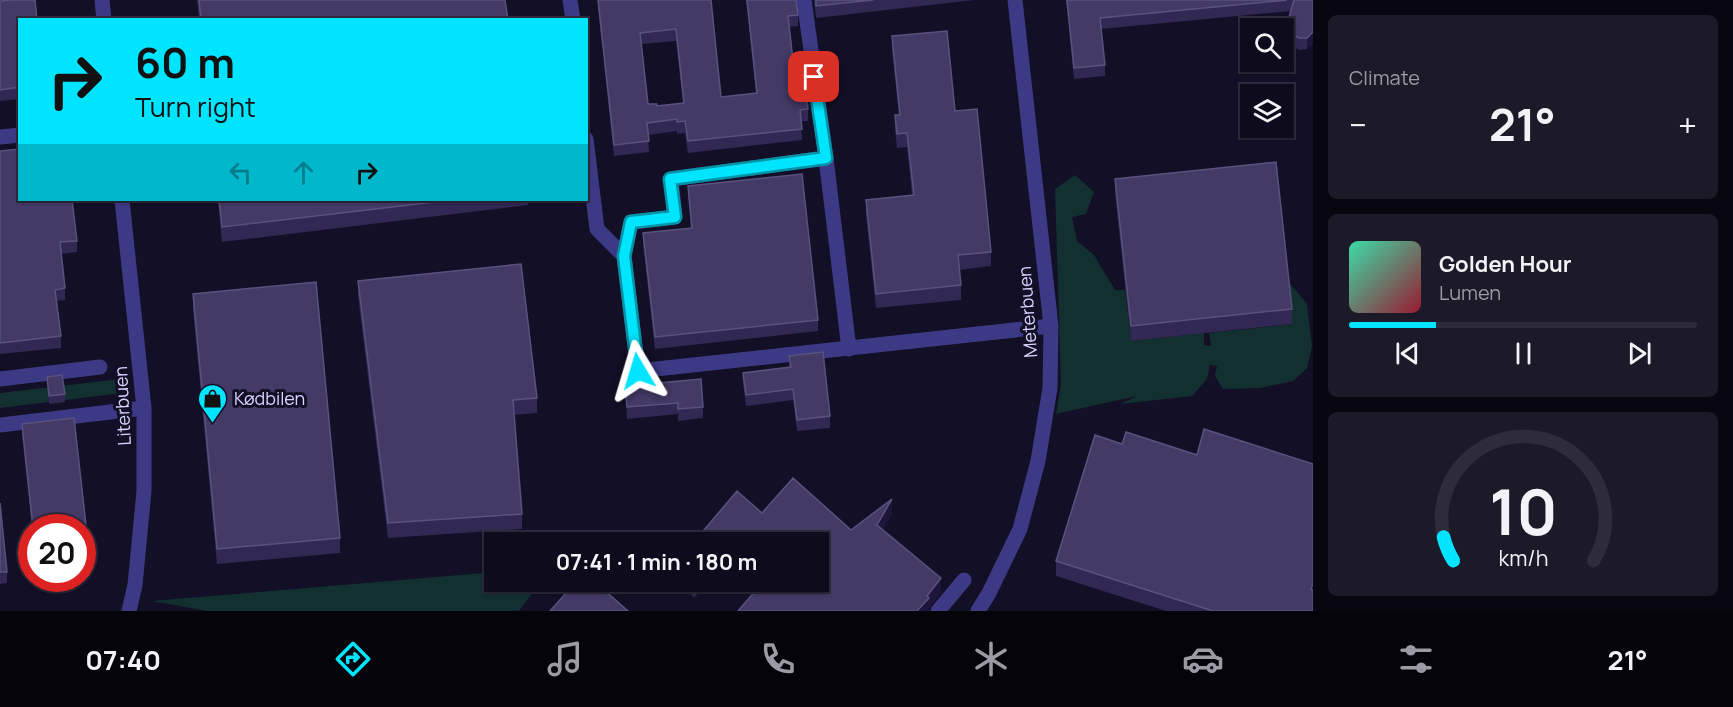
<!DOCTYPE html>
<html lang="en">
<head>
<meta charset="utf-8">
<style>
  :root { --surface:#0e0b1c; --page:#1c1929; --text:#f1f3f6; --muted:#9b9ba3; --line:#2e2b3b; --accent:#00e5ff }
  body { margin:0; font-family:Manrope,sans-serif; background:var(--page); color:var(--text); height:100vh; display:flex; flex-direction:column; font-size:22px; white-space:nowrap }
  * { box-sizing:border-box; margin:0 }
  p { font-size:20px; color:var(--muted) }
  .icon { flex:none; width:33px; height:33px; fill:none; stroke:currentColor; stroke-width:2; stroke-linecap:round; stroke-linejoin:round }
  .map { position:relative; flex:1; overflow:hidden }
  .panel { display:flex; flex-direction:column; gap:15px; padding:15px; background:#08060f; width:420px }
  .panel>* { flex:none }
  .banner { position:absolute; left:18px; top:18px; width:570px; height:183px; border-radius:0px; box-shadow:0 2px 4px #0004,0 0 0 2px var(--line); background:#00e5ff; color:#111; overflow:hidden }
  .fabs { position:absolute; left:1240px; top:18px; display:grid; gap:12px }
  .fabs a { display:grid; place-items:center; width:54px; height:54px; border-radius:0px; background:var(--surface); box-shadow:0 2px 4px #0004,0 0 0 2px var(--line); font-size:30px }
  .speed { position:absolute; left:18px; top:514px; display:flex; gap:12px; font-size:30px; font-weight:700; text-align:center }
  .speed>* { display:grid; place-content:center; width:78px; height:78px; border-radius:50%; background:var(--surface); box-shadow:0 2px 4px #0004,0 0 0 2px var(--line); line-height:1 }
  .speed .limit { border:9px solid #d22; background:#fff; color:#111 }
  .pin { position:absolute; display:grid; place-items:center; width:51px; height:51px; color:#fff; margin:-26px; border-radius:12px; box-shadow:0 3px 9px #0006 }
  .me { position:absolute; width:66px; margin:-33px; rotate:353deg; stroke-linejoin:round; filter:drop-shadow(0 0 4px #0008) }
  .turn { display:flex; align-items:center; gap:21px; height:126px; padding:0 18px; font-size:27px }
  .turn .icon { width:78px; height:78px; stroke-width:2.5 }
  .turn b { display:block; font-size:42px; line-height:51px }
  .lanes { display:flex; align-items:center; height:57px; padding:0 18px; background:#0003; justify-content:center; gap:30px; direction:ltr }
  .lanes .off { opacity:.35 }
  .big { font-size:45px; font-weight:700; line-height:1.1 }
  .panel .widget { flex:1; display:flex; flex-direction:column; justify-content:center; gap:9px; min-width:0; padding:0 21px; border-radius:9px; background:var(--page) }
  .panel .dial { align-items:center; gap:0 }
  .dial svg { height:156px; overflow:visible; fill:none; stroke:var(--line); stroke-width:7; stroke-linecap:round; text-anchor:middle }
  .dial text { fill:var(--text); stroke:none }
  .song { display:flex; align-items:center; gap:18px }
  .cover { width:72px; height:72px; border-radius:9px; background:linear-gradient(135deg,hsl(160 70% 55%),hsl(350 70% 35%)) }
  .played { height:6px; border-radius:3px; background:linear-gradient(90deg,var(--accent) 25%,var(--line) 25%) }
  .keys { display:flex; justify-content:space-around; direction:ltr }
  .heat { display:flex; justify-content:space-between; align-items:center; font-size:33px; direction:ltr }
  .trip { position:absolute; left:484px; top:532px; width:345px; height:60px; border-radius:0px; background:var(--surface); box-shadow:0 2px 4px #0004,0 0 0 2px var(--line); font-weight:700; line-height:60px; text-align:center }
  .tab-bar { display:flex; height:96px; justify-content:space-around; align-items:center; background:#06040b; color:var(--muted) }
  .tab-bar .icon { width:42px; height:42px }
  .tab-bar .current { color:var(--accent) }
  .tab-bar b { font-size:27px; color:var(--text) }
  main { display:flex; flex:1; min-height:0 }
  .map>svg:first-child { display:block }
</style>
</head>
<body>
<main>
<div class="map">
<svg width="1313" height="611" viewBox="0 0 1313 611">
  <rect width="100%" height="100%" fill="#130f26"/>
  <path fill="#12302f" d="M1075 175 1094 192 1086 214 1072 217 1077 241 1094 255 1115 290H1125L1131 341 1204 333V345L1211 346 1209 333 1292 324 1287 280 1307 304 1312 346 1307 368 1293 381 1260 388 1223 389 1215 376 1217 366 1210 365 1207 379 1192 396 1120 404 1137 396 1056 414 1061 384 1055 189Z
    M120 379 122 393 0 408V393Z
    M495 572V582H541L519 611H207L152 601Z"/>
  <g fill="none" stroke-linecap="round" stroke-linejoin="round">
    <path stroke="#3d3a85" stroke-width="15" d="M102 0 104 20
      M570 0 573 20
      M804 0 826 158 849 349
      M0 137 20 135
      M586 139 597 229 624 256 638 371 1051 326
      M122 200 144 408V491L135 585 129 611
      M624 256 631 222 675 217 671 179 826 158
      M0 379 100 367
      M0 425 144 408
      M938 611 964 580
      M978 611 989 593 1020 529 1038 461 1050 388 1051 326 1015 0"/>
  </g>
  <path fill="#312854" fill-rule="evenodd" d="M197 0H505L508 20H199Z
    M598 0H711L721 97 756 93 746 0H796L798 15V26L789 27 796 87 808 109V121H801L802 140 688 153 685 133 677 134V131L648 135 649 152 614 156 598 8ZM676 41 683 103 657 106 648 104 641 44Z
    M814 0H974L816 18Z
    M1066 0H1313L1307 49 1299 50 1289 43 1287 36V24L1291 11 1101 29 1105 65V76L1074 79Z
    M0 1 20 20V99L0 101Z
    M892 36 955 111 991 252V266L959 270 961 285V300L876 308 866 215V200L912 195 907 147 897 148 895 130V115H899L892 51Z
    M0 151 77 241V252L61 254 65 288V300L57 301 61 336V348L0 354Z
    M1115 179 1292 309V324L1131 341 1115 193Z
    M688 186 818 320V331L655 349 643 244V233L691 228 688 197Z
    M218 200H528V205L222 242Z
    M358 281 537 398V413L514 415 522 514V529L388 538 358 296Z
    M193 294 340 538V553L217 564 193 309Z
    M789 356 830 416V428L797 431 793 400 746 406 743 384V373L789 367Z
    M47 377 65 394V402L49 404Z
    M625 386 703 407V418L678 421V414L627 419Z
    M74 418 90 561V572L82 573V528H32L22 435V424Z
    M0 503 7 572V583L0 584Z
    M892 514 882 530 941 592 929 608V611L756 590 747 582H819V543H704V530H851Z
    M1056 561 1313 611H1166L1056 576Z
    M677 582H704L705 586 695 598Z"/>
  <path fill="#1d163a" d="M1313 32V44L1307 49V38Z
    M892 499V514L877 540V525Z
    M941 578V592L929 608V611H917L927 596Z
    M705 582V586L695 598V594Z"/>
  <path fill="#433a66" stroke="#5a527e" stroke-width="1.5" fill-rule="evenodd" d="M11 0H35L37 20H20V87L0 90V1Z
    M199 0H505L508 20H201Z
    M598 0H711L721 97 757 93 747 0H796L798 15 788 16 796 87 806 86 808 109 800 110 802 129 688 141 685 121 677 122V119L647 123 649 141 614 145ZM676 29 684 103 657 106V104H648L640 33Z
    M816 0H873L816 6Z
    M1067 0H1287L1100 18 1105 65 1074 68Z
    M1294 0H1313V32L1307 38H1299L1289 32 1287 24Z
    M947 31 955 111 977 109 991 252 958 255 961 285 876 294 866 200 914 195 907 133 897 134 895 115H900L892 36Z
    M20 149V200H72L77 241 60 242 65 288 55 290 61 336 0 343V151Z
    M1276 162 1292 309 1131 326 1115 179Z
    M802 174 818 320 655 337 643 233 692 228 688 186Z
    M219 200H452L222 227Z
    M521 264 537 398 513 400 522 514 388 523 358 281Z
    M316 282 340 538 217 549 193 294Z
    M823 352 830 416 797 420 793 389 746 395 743 373 791 367 789 356Z
    M62 375 65 394 49 396 47 377Z
    M701 379 703 407 678 409V403L627 407 625 386Z
    M74 418 90 561H82V528H33L22 424Z
    M1204 429 1313 464V583L1311 590H1313V611H1213L1056 561 1095 435 1122 444 1126 432 1197 455Z
    M793 478 851 530 892 499 877 525 941 578 927 596 929 598 917 611H738L763 582H819V543H719L704 530 737 491 762 513Z
    M0 503 7 572H0Z
    M576 582H595L628 611H550Z
    M681 582H705L695 594Z"/>
  <g fill="none" stroke-linecap="round" stroke-linejoin="round">
    <defs>
      <path id="route" d="M638 371 624 256 631 222 675 217 670 179 826 158 814 77"/>
    </defs>
    <use href="#route" stroke="#0095a6" stroke-width="15"/>
    <use href="#route" stroke="#00e5ff" stroke-width="10"/>
  </g>
  <defs>
    <symbol id="shop-pin" viewBox="-11 -11 22 30"><path d="M0 17L-7.5 6A9.5 9.5 0 1 1 7.5 6Z" fill="#00e5ff" stroke="#130f26"/><path d="M-5-2.5h2.3a2.7 3.5 0 0 1 5.4 0H5L5.5 6h-11ZM-1.5-2.5h3a1.5 2.3 0 0 0-3 0Z" fill="#111"/></symbol>
  </defs>
  <g fill-rule="evenodd">
    <use href="#shop-pin" x="196" y="382" width="33" height="45"/>
  </g>
  <g text-anchor="middle" dominant-baseline="central" stroke-width="6" stroke-linejoin="round" paint-order="stroke">
    <g font-size="18" fill="#d9d4ff" stroke="#130f26">
      <text transform="translate(1027 312) rotate(-94)">Meterbuen</text>
      <text transform="translate(122 406) rotate(-93)">Literbuen</text>
    </g>
    <g font-size="18" fill="#d9d4ff" stroke="#130f26" text-anchor="start">
      <text x="234" y="398">Kødbilen</text>
    </g>
  </g>
</svg>
<div class="fabs">
<a><svg class="icon" aria-label="search" viewBox="0 0 24 24"><circle cx="10" cy="10" r="6"/><path d="M15 15l6 6"/></svg></a>
<a><svg class="icon" aria-label="layers" viewBox="0 0 24 24"><path d="M12 4l9 5-9 5-9-5zM3 14l9 5 9-5"/></svg></a>
</div>
<div class="speed"><div class="limit">20</div></div>
<div class="pin" style="left:814px;top:77px;background:#d93025"><svg class="icon" aria-label="arrive" viewBox="0 0 24 24"><path d="M6 21V4h12l-3 4 3 4H6"/></svg></div>
<svg class="me" style="left:638px;top:371px" viewBox="-20 -20 40 40"><path d="M0-17L14 15 0 8-14 15z" fill="#00e5ff" stroke="#fff" stroke-width="4"/></svg>
<div class="trip">07:41 · 1 min · 180 m</div>
<div class="banner">
<div class="turn"><svg class="icon" aria-label="right" viewBox="0 0 24 24"><path d="M7 20v-9h11M14 6l5 5-5 5"/></svg><div><b>60 m</b>Turn right</div></div>
<div class="lanes"><svg class="icon off" aria-label="left" viewBox="0 0 24 24"><path d="M17 20v-9H6M10 6l-5 5 5 5"/></svg><svg class="icon off" aria-label="ahead" viewBox="0 0 24 24"><path d="M12 20V5M6 11l6-6 6 6"/></svg><svg class="icon" aria-label="right" viewBox="0 0 24 24"><path d="M7 20v-9h11M14 6l5 5-5 5"/></svg></div>
</div>
</div>
<section class="panel">
<div class="widget"><p>Climate</p>
<div class="heat"><a>−</a><b class="big">21°</b><a>+</a></div>
</div>
<div class="widget">
<div class="song"><i class="cover"></i><div><b>Golden Hour</b><p>Lumen</p></div></div>
<div class="played"></div>
<div class="keys"><svg class="icon" aria-label="previous" viewBox="0 0 24 24"><path d="M18 5L8 12l10 7zM5 5v14"/></svg><svg class="icon" aria-label="pause" viewBox="0 0 24 24"><path d="M8 5v14M16 5v14"/></svg><svg class="icon" aria-label="next" viewBox="0 0 24 24"><path d="M6 5l10 7-10 7zM19 5v14"/></svg></div>
</div>
<div class="widget dial"><svg viewBox="0 0 100 80">
<path d="M14 69A42 42 0 1 1 86 69"/>
<path d="M14 69A42 42 0 0 1 9 57" stroke="#00e5ff"/>
<text x="50" y="56" font-size="32" font-weight="700">10</text>
<text x="50" y="72" font-size="11">km/h</text>
</svg></div>
</section>
</main>
<nav class="tab-bar">
<b>07:40</b>
<svg class="icon current" aria-label="directions" viewBox="0 0 24 24"><path d="M12 3l9 9-9 9-9-9zM9 14v-3h6M13 9l2 2-2 2"/></svg>
<svg class="icon" aria-label="music" viewBox="0 0 24 24"><path d="M9 18V5l10-2v13"/><circle cx="6" cy="18" r="3"/><circle cx="16" cy="16" r="3"/></svg>
<svg class="icon" aria-label="phone" viewBox="0 0 24 24"><path d="M5 4h4l2 5-3 2q2 4 5 5l2-3 5 2v4C11 20 4 13 5 4z"/></svg>
<svg class="icon" aria-label="climate" viewBox="0 0 24 24"><path d="M12 3v18M4 7l16 10M4 17L20 7"/></svg>
<svg class="icon" aria-label="car" viewBox="0 0 24 24"><path d="M5 17H2v-5l4-1 3-4h7l3 4 3 1v5h-3M9 17h6M6 11h13"/><circle cx="7" cy="17" r="2"/><circle cx="17" cy="17" r="2"/></svg>
<svg class="icon" aria-label="filters" viewBox="0 0 24 24"><path d="M4 7h16M4 17h16"/><circle cx="9" cy="7" r="2"/><circle cx="15" cy="17" r="2"/></svg>
<b>21°</b>
</nav>
</body>
</html>
